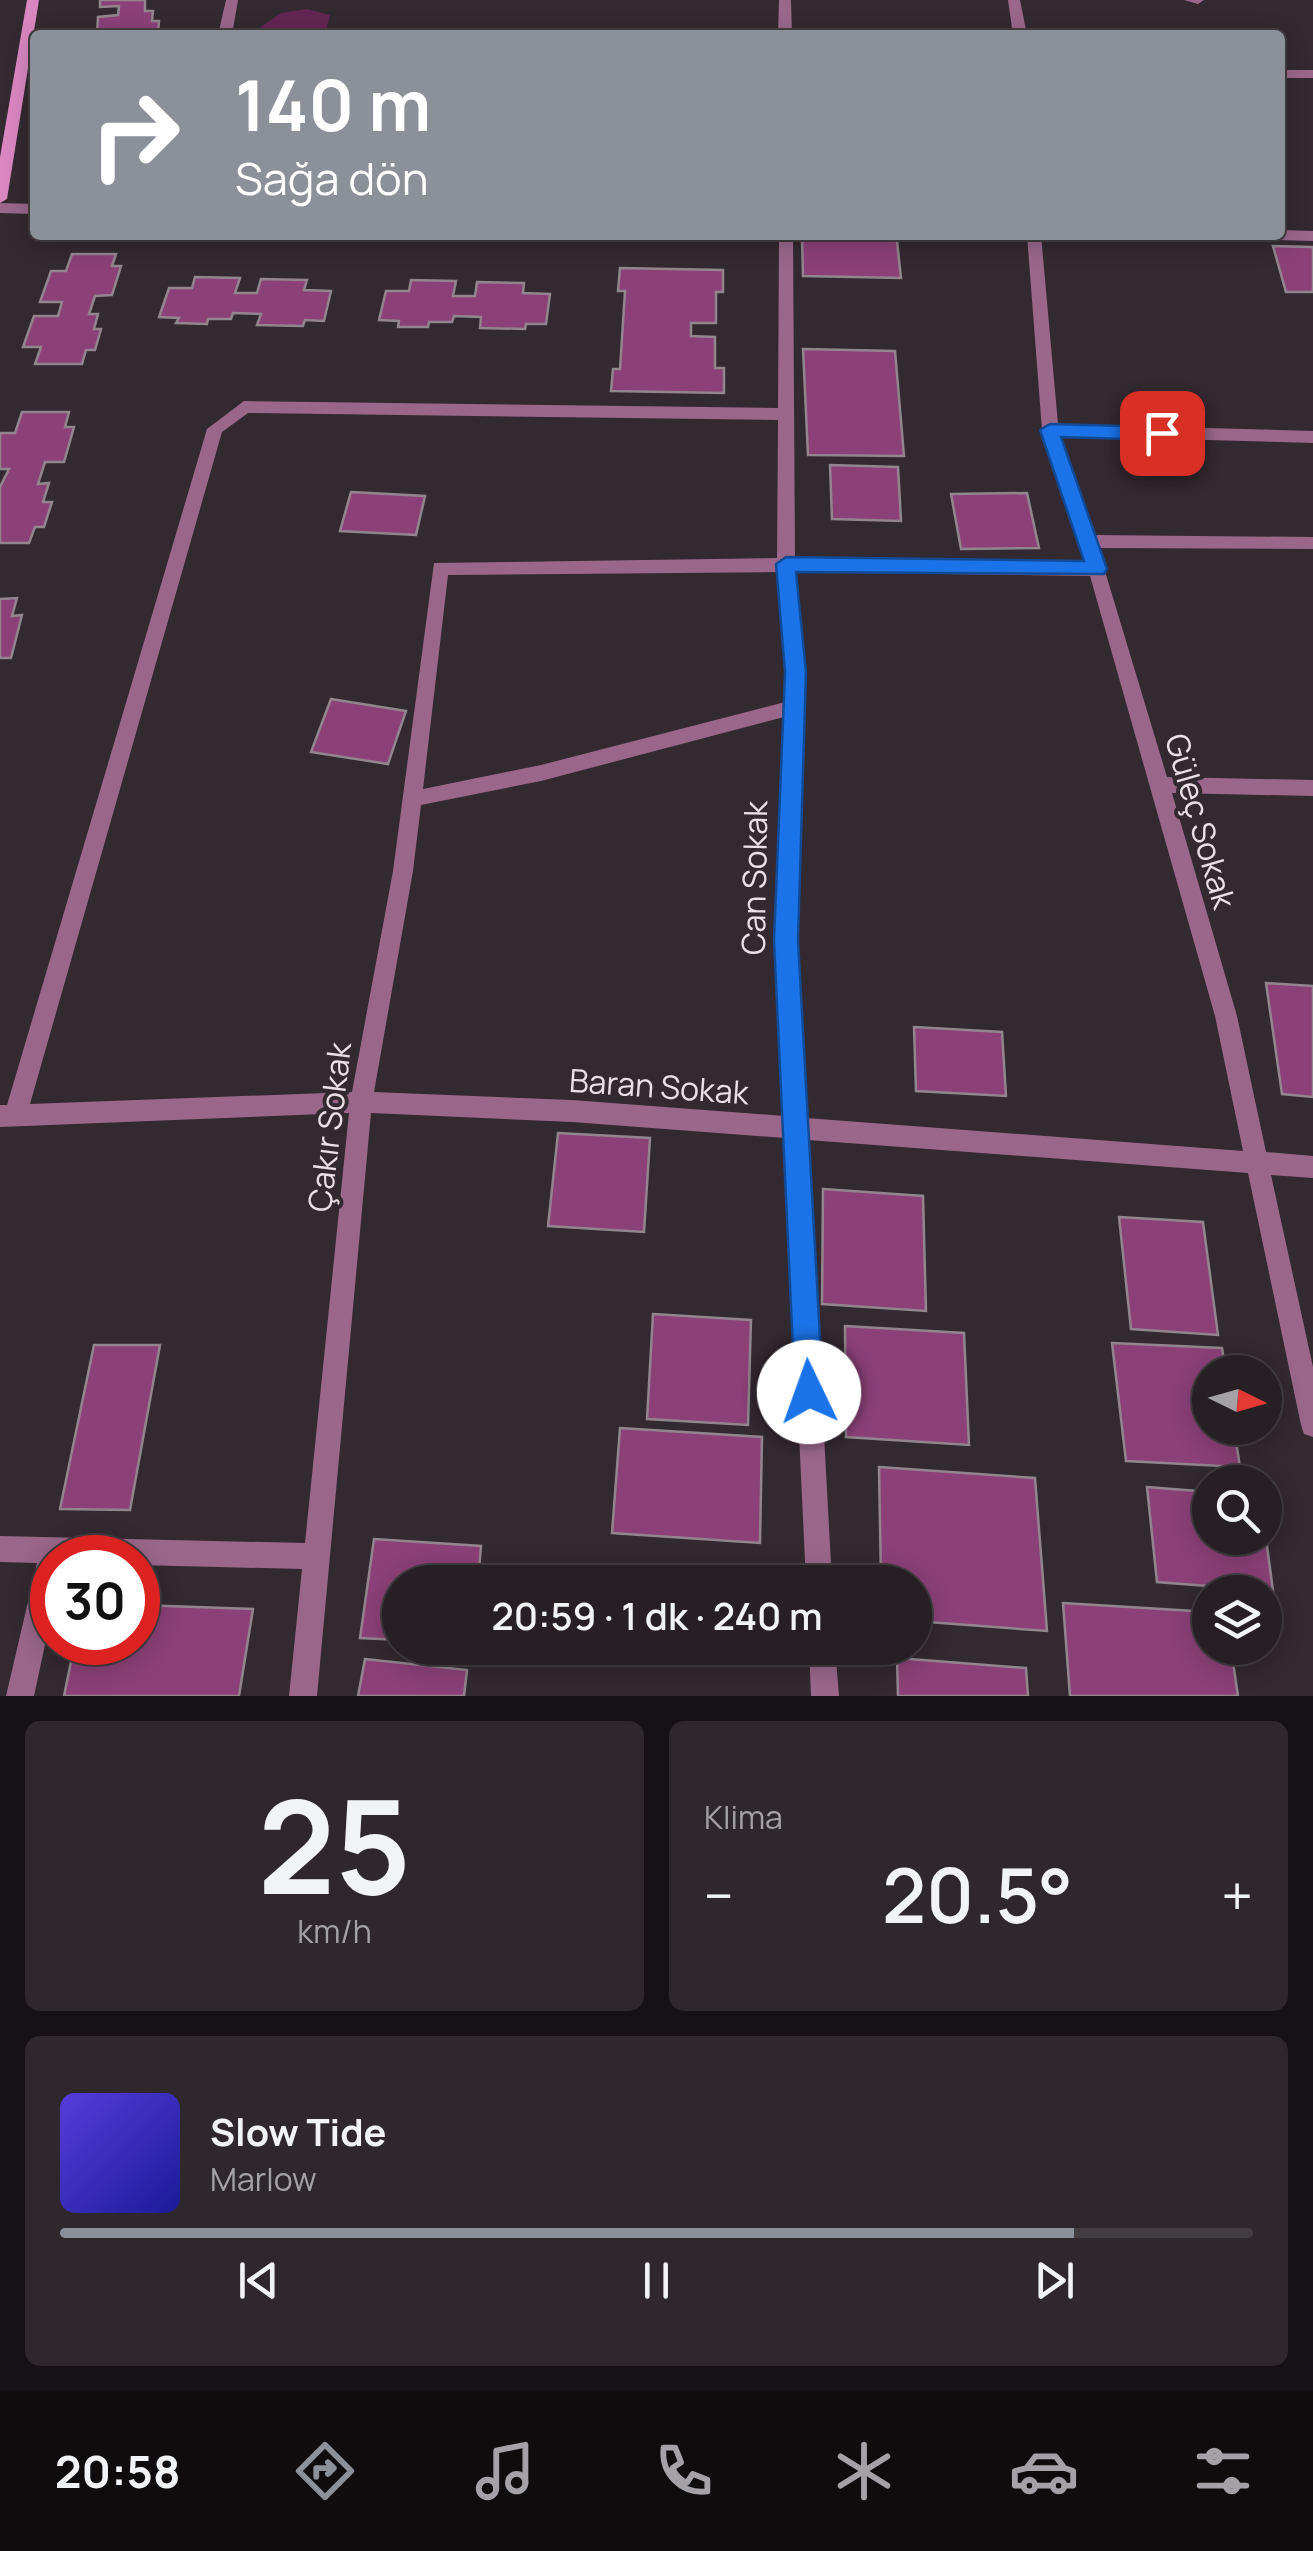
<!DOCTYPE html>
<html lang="tr">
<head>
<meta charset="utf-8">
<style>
  :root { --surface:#261f24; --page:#2e272c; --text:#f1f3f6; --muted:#a4a2a6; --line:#423d41; --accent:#8c9099 }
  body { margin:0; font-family:Manrope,sans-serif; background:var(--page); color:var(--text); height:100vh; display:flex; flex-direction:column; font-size:38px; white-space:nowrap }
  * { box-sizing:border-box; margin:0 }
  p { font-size:32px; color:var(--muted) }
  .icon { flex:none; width:55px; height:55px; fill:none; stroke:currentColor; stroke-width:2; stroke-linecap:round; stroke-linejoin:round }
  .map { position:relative; height:1696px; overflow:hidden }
  .drawer { display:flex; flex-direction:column; gap:25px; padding:25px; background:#151114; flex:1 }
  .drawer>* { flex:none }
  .guide { position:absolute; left:30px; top:30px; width:1255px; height:210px; border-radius:10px; box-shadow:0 5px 25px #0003,0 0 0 2px var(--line); background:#8c9099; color:#fff; overflow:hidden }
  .needle { width:65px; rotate:95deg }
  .buttons { position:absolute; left:1192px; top:1355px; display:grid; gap:20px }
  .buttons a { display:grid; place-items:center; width:90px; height:90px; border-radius:50%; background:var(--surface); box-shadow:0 5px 25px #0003,0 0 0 2px var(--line); font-size:50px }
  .speed { position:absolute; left:30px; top:1535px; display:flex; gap:20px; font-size:50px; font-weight:700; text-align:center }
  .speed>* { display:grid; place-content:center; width:130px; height:130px; border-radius:50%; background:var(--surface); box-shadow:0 5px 25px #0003,0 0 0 2px var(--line); line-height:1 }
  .speed .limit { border:15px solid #d22; background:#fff; color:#111 }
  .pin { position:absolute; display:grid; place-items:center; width:85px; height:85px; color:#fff; margin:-42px; border-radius:20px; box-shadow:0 5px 15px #0006 }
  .me { position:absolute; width:110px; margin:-55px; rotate:357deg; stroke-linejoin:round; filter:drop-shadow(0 0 8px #0008) }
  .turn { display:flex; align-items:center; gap:35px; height:210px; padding:0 40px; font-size:45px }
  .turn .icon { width:130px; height:130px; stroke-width:2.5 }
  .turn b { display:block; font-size:70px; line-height:85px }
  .big { font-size:75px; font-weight:600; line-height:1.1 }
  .drawer .tile { flex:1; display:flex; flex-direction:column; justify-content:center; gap:15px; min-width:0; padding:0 35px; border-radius:15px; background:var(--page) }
  .drawer .dial { align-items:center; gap:0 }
  .dial b { font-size:130px; line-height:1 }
  .song { display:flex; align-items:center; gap:30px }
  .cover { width:120px; height:120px; border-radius:15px; background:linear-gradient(135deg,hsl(250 70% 55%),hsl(240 70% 35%)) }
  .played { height:10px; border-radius:5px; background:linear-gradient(90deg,var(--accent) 85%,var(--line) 85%) }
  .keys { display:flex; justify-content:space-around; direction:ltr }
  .heat { display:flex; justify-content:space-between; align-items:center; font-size:55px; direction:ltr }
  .drawer .tiles { flex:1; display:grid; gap:25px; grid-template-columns:1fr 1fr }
  .tile:last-child { grid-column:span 2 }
  .trip { position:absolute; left:382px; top:1565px; width:550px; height:100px; border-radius:50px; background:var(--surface); box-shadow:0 5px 25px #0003,0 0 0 2px var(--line); font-weight:600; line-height:100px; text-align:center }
  .menu { display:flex; height:160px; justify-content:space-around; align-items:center; background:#0f0c0e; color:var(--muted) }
  .menu .icon { width:70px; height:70px }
  .menu .selected { color:var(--accent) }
  .menu b { font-size:45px; color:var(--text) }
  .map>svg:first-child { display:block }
</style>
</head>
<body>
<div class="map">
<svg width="1313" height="1696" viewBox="0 0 1313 1696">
  <rect width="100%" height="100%" fill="#332930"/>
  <path fill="#632553" d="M307 9 330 15 325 35H249L281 13Z"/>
  <path fill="#8b4078" stroke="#92858d" stroke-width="2.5" d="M100 0H145V11H153L152 21H159L158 34 97 35 98 17 118 15 119 6 100 7Z
    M802 239 897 241 901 278 803 276Z
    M1273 246 1313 247V292H1286Z
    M72 254H116L112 266H121L112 295 95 296 89 314H98L94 329H101L95 350H86L82 364H35L41 347H23L34 316H58L62 302H40L51 271H66Z
    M620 268 723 270V292H716V323H691V336L715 337V368H724V393L611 391 613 369H620L625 291H618Z
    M195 277 240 278 235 293H257L261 279 307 280 304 290 331 291 324 321 305 320 303 326 257 325 261 314 233 313 231 319H208L207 324 176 323 179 318 159 317 169 288H192Z
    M411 280 456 281 453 296H475L477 282 524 283 523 293 550 294 546 324H526L525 329 480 328 481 317 454 316 452 322H429L428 327H398L399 321 379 320 386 291H409Z
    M803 349 895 351 904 456 808 455Z
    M22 412H69L65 427H74L64 462H45L38 484 49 483 43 502H52L44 527H35L29 543H0V487L9 469H0V433H15Z
    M830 465 898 467 901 521 832 519Z
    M351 492 425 496 416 535 340 531Z
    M1027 493 1039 548 961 549 951 494Z
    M17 598 12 616 22 615 11 658H0V599Z
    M331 699 406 711 388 764 311 752Z
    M1266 983 1313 986V1097L1282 1094Z
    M914 1027 1002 1032 1006 1096 916 1091Z
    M558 1133 650 1138 644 1232 548 1226Z
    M823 1189 923 1196 926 1311 822 1304Z
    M1119 1217 1203 1222 1218 1335 1131 1329Z
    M653 1314 751 1320 748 1425 647 1419Z
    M845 1326 964 1333 969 1445 846 1437Z
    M1112 1343 1222 1348 1226 1372H1210V1428H1234L1240 1467 1126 1461Z
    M94 1345H160L130 1510 60 1509Z
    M620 1428 762 1437 760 1543 612 1533Z
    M879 1467 1035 1478 1047 1631 915 1621V1582H881Z
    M1147 1487 1210 1492V1538H1265V1531L1273 1591 1157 1582Z
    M374 1539 481 1546 478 1582H400V1640L360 1638Z
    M1063 1603 1210 1612V1648H1231L1238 1696H1070Z
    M138 1605 253 1609 239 1696H64L75 1642H138Z
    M897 1658 1026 1668 1028 1696H898Z
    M365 1659 467 1670 464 1696H358Z"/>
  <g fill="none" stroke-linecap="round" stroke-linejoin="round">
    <path fill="#9a678b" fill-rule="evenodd" d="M226 0H238L232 35H218Z"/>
    <path fill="#9a678b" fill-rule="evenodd" d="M779 0H791L792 35H778Z
      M1008 0H1020L1027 35H1013Z
      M1184 0H1204L1198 4Z
      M1280 70H1313V78H1280Z
      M779 235H793L795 558 1086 562 1042 430 1027 235H1041L1058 424 1313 431V443L1060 436 1094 535 1313 537V549L1098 548 1167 777 1313 780V796L1172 793 1237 1016 1266 1152 1313 1156V1178L1271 1175 1313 1367V1437L1304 1434 1301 1425 1248 1173 808 1140 832 1582H806L785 1138 572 1122 371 1113 317 1696H289L302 1569 138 1565V1558H52V1612L34 1696H6L37 1563 0 1562V1536L305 1543 349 1113 0 1127V1105H7L207 429 244 401 778 408ZM248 413 778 420 777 558 434 563 393 871 352 1092 30 1104 222 432ZM778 572 786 672 785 702 541 765 423 789 448 575ZM795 572 1090 576 1215 1016 1243 1151 806 1118 796 940 804 672ZM784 717 776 940 784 1116 572 1100 374 1092 413 871 421 805 541 781Z
      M809 1648H835L839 1696H811Z"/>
    <path fill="#9a678b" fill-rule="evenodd" d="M0 203 35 204V214L0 213Z
      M1280 230 1313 231V241L1276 240 1269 235H1280Z"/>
    <path fill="#d986c1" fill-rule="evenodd" d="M27 0H39L7 199 0 203V157Z"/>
  </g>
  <path fill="#1a73e8" stroke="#114b97" stroke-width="2.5" d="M1050 424 1162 427 1172 433 1162 440 1061 437 1107 569 1104 574 796 572 806 672 798 940 823 1392 819 1402 809 1406 799 1402 795 1392 774 940 785 672 776 564 786 557 1084 561 1040 430Z"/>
  <g text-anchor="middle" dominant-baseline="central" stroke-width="8" stroke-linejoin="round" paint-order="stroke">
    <g font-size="32" fill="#e8e1e5" stroke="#332930">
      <text transform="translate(1201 821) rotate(74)">Güleç Sokak</text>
      <text transform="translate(754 878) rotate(-89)">Can Sokak</text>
      <text transform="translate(659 1086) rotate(4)">Baran Sokak</text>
      <text transform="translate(329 1127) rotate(-83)">Çakır Sokak</text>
    </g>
  </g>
</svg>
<div class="buttons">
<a><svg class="needle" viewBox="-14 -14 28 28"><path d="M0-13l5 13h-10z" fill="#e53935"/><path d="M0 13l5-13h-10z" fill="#a4a2a6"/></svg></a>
<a><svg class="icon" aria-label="search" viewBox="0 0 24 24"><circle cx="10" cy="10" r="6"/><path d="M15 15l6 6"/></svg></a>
<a><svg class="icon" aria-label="layers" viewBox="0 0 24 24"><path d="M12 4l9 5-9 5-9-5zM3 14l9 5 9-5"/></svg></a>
</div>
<div class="speed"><div class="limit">30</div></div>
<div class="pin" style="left:1162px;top:433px;background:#d93025"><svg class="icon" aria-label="arrive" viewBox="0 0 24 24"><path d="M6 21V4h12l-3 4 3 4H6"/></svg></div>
<svg class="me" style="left:809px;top:1392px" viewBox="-20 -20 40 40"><circle r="19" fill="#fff"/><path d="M0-13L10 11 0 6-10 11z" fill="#1a73e8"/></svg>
<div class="trip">20:59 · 1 dk · 240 m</div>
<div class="guide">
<div class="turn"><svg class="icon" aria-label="right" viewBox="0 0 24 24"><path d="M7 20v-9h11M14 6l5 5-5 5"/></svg><div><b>140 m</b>Sağa dön</div></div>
</div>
</div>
<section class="drawer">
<div class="tiles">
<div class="tile dial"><b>25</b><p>km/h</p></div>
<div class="tile"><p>Klima</p>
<div class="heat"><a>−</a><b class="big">20.5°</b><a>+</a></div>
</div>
<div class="tile">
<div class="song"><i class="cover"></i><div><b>Slow Tide</b><p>Marlow</p></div></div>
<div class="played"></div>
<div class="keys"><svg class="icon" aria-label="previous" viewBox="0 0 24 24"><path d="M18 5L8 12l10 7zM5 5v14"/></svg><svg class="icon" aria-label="pause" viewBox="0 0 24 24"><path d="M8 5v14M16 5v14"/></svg><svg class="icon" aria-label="next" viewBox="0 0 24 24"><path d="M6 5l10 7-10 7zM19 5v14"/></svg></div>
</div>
</div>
</section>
<nav class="menu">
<b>20:58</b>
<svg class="icon selected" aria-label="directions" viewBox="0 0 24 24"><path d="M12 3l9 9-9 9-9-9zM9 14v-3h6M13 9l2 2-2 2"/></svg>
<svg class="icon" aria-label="music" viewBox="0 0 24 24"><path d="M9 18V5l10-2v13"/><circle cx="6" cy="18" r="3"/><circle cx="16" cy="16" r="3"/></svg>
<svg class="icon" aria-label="phone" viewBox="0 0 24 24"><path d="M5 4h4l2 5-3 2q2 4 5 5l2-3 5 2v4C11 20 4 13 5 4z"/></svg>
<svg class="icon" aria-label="climate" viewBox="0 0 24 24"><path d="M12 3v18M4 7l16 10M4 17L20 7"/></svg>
<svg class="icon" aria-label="car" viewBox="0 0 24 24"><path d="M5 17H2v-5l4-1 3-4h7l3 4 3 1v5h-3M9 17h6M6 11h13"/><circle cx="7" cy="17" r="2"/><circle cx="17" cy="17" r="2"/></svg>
<svg class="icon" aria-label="filters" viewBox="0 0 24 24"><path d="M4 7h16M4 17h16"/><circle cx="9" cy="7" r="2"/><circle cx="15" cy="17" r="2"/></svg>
</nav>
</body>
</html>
